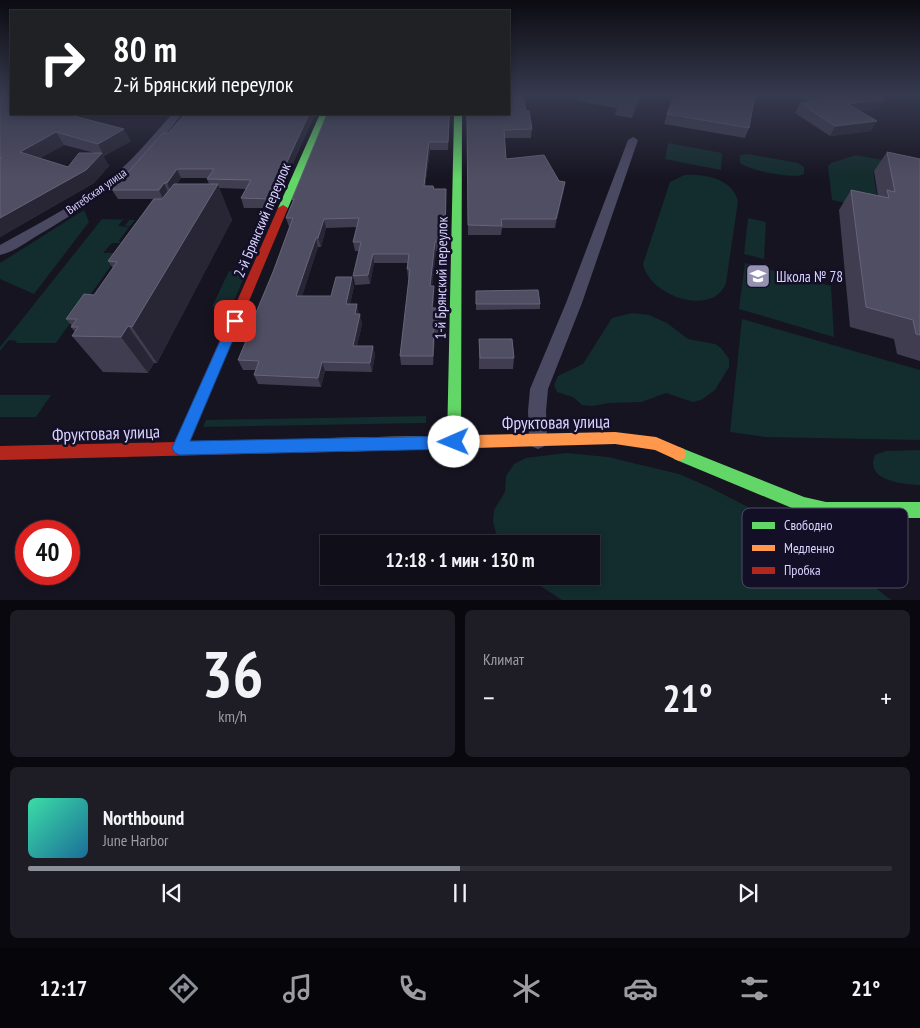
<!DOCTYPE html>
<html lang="ru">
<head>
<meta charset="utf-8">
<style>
  :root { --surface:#100f19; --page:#1e1d26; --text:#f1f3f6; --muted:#9c9ca2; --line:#302f38; --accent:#8c9099 }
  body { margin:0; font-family:"PT Sans Narrow",sans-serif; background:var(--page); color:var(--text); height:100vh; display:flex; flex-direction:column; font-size:19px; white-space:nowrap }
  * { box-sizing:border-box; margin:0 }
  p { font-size:16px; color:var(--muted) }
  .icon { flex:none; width:28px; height:28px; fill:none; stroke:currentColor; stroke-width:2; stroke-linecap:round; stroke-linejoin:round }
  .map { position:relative; height:600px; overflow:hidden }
  .panel { display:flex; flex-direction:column; gap:10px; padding:10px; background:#09080e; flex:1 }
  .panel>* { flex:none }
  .hud { position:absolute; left:10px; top:10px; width:500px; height:105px; border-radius:0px; box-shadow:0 2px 8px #0003,0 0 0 1px var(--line); background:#202124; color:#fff; overflow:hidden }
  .speed { position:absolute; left:15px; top:520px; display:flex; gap:10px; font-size:25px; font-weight:700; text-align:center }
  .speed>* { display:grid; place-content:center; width:65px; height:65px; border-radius:50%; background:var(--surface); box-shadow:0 2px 8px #0003,0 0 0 1px var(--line); line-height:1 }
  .speed .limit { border:8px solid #d22; background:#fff; color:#111 }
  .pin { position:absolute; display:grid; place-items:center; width:42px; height:42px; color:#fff; margin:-21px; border-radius:10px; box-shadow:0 2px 8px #0006 }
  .me { position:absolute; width:55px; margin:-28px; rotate:269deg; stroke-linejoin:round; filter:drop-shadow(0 0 4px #0008) }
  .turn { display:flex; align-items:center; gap:18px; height:105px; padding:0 20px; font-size:22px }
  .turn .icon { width:65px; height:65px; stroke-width:2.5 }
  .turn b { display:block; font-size:35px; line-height:42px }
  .big { font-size:38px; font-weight:700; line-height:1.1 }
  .panel .tile { flex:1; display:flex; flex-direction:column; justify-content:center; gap:8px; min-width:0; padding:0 18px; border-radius:8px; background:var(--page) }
  .panel .dial { align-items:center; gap:0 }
  .dial b { font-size:65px; line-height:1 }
  .song { display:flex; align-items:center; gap:15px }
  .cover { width:60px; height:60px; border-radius:8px; background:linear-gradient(135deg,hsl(160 70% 55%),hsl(200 70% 35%)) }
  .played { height:5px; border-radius:2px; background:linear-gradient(90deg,var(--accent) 50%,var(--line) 50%) }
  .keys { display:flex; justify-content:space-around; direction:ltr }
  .heat { display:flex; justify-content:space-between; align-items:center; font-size:28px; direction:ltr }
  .panel .tiles { flex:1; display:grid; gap:10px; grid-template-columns:1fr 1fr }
  .tile:last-child { grid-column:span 2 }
  .trip { position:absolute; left:320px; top:535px; width:280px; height:50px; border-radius:0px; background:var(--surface); box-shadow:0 2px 8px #0003,0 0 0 1px var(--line); font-weight:700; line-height:50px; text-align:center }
  .menu { display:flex; height:80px; justify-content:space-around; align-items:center; background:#06060a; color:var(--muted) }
  .menu .icon { width:35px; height:35px }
  .menu .active { color:var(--accent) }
  .menu b { font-size:22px; color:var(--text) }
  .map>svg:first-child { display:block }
</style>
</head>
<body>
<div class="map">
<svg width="920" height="601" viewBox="0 0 920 601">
  <rect width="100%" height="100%" fill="#161421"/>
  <path fill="#132c2d" d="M668 143 722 153 721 170 665 159Z
    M748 154 798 163 804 167V174C795 180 748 170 740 163V155Z
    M856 155 920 167V180L873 171 878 201 903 215 832 200 828 166 831 163Z
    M684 175C704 174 732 178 738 201L726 283C713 318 649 296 643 264L670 182Z
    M84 210 89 222 34 294 0 279V263Z
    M748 218 766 222 764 259 744 254Z
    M102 219 135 220 130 226H125L129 220H123L118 226 129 227 119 241 121 243H112L103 253H120L56 343H16L17 341 9 340 0 351V347Z
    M745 263 831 286 834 337 739 309Z
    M229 271 245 275 233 303 212 307Z
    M632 313 649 315 667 323 688 339 715 344 721 348 729 359V367L715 390 701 400 693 402 666 393 642 402 609 403 592 406 582 405 573 397 557 392 554 385 558 376 583 364 612 318Z
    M742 319 920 370V440L765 437 730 432Z
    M0 395H51L36 417H0Z
    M426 416V423L203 427 206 420Z
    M920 450V485C903 484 864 481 875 455L886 451Z
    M566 453 608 457 679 474 709 487 789 528 826 538 837 546 862 577 891 600H562L531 580 522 576H591V544H499L493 522 494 510 505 492 506 476 514 464 526 458Z"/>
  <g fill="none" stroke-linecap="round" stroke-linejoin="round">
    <path fill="#4a4962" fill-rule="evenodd" d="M172 114H182C141 169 98 200 40 234 28 241 14 252 0 255V245C41 222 84 201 120 170 139 153 155 133 172 114Z
      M633 137 638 140 582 303 548 389 546 411 547 440 545 446 538 449 531 446 529 440 528 411 530 389 566 303 628 140Z"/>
    <path fill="#63d668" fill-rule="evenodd" d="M320 114H328L288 208 286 210H280L278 208Z
      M454 114H462L461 442 459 447 454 449 449 447 447 442Z
      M679 447 804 497 826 502H920V518H826L804 513 674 459 672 454 674 449Z"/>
    <path fill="#ff974d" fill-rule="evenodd" d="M615 432 656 437 684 449 686 454 684 459 679 461 655 450 615 444 331 452 326 450 324 445 326 440 331 438Z"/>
    <path fill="#b3261e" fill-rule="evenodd" d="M283 205 288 208 190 442 331 438 336 440 338 445 336 450 331 452 0 460V446L175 442 278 208Z"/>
  </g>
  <path fill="#403d50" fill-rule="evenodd" d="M0 95 11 114 131 141 104 156H103L109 166 94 183 0 237ZM64 145 95 153 68 167 40 158Z
    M578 95H642L632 118 615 115 617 108 577 101Z
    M800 95H877L879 109 860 111 871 131 830 136 795 113 800 103 810 102 800 96Z
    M526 111 532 129 531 138H504L506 159 559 181 565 182 555 228H502L501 235H468L467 114H509Z
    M315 114 273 208H244L241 198 246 189 219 188 232 220 157 363H154L148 373 103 372 72 336 75 332 71 327 72 326 66 319 94 295 113 268 108 261 153 199H118L112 190 168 133ZM181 178H208L207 179 209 184H177Z
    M327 114H450L448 150H430L425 186 434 189 446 198 445 250 436 251 432 286 434 295 433 308 441 318 440 336H435L433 365H401L400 356 409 278H408L407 269 408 263H374L370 284 355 285 353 276 359 251H355L353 242 357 227 326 228 321 247H318L302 296H331L354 286 350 304 359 314 362 324 357 346H373L375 355 372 372 325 371 321 387 258 384 254 375 256 370H243L238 360 247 338 243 329 255 315 273 272 289 227 286 218 293 202 292 199Z
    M667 114 749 128 745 138 664 124Z
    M887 152 920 159V361L897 354 894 339 850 327 839 210 851 190 878 196 874 171Z
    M476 291 540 304V309L476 310Z
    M479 339 514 358 513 369H479Z"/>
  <path fill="#282635" d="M639 95H642L632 118 637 99Z
    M885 99 879 109 843 114 848 104Z
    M309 114H315L273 208 270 199Z
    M877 121 871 131 830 136 835 126Z
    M124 129 131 141 104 156 98 144Z
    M56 132 64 145 28 164 20 152Z
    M429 142 430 150 424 195V186Z
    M102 153 109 166 94 183 0 237V218Z
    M177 169 181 178 171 192 167 183Z
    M565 182 564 191 555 228 556 219Z
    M164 183 168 192 163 199 159 190Z
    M218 184 232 220 157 363 132 327Z
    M324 219 326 228 321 247 318 238Z
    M316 238 318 247 299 305 296 296Z
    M435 242 436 251 431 295 430 286Z
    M373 254 374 263 370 284 368 275Z
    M352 277 354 286 348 314 346 304Z
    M434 286V295L432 318V308Z
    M357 304 359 314 357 324 355 314Z
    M441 308V318L440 336V327Z
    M360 314 362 324 355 355 353 346Z
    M128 326 154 363 148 373 121 337Z
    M434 327 435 336 433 365V356Z
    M373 346 375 355 372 372 370 363Z
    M322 362 325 371 321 387 318 378Z"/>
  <path fill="#504e63" stroke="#66637b" d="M0 95H11V98L9 99 11 100V114H66L124 129 98 144 56 132 20 152 68 167 79 153H102L86 170 0 218V159L2 158 0 157Z
    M509 95H523L526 111H529L532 129 504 130 506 159 544 155 559 181 565 182 556 219H501L502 226 468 225 467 114H509Z
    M620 95H639L637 99 620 96Z
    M675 95H755L749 128 667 114Z
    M819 95H877L885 99 848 104 877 121 835 126 800 103 827 100Z
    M185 114H309L270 199 241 198 251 180 207 179 214 169H177L167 183H164L159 190H112L163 133H168Z
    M327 114H449L448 142H429L424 186H433L434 189H446L445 241 435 242 430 286H434L432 308H441L440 327H434L433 356H400L410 269H407L409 254H373L368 275 353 276 361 242H353L359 218 324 219 318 238H316L296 296H331L336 277H352L346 304H357L355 314H360L353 346H373L370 363 322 362 318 378 254 375 259 361 238 360 251 329H243L248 315H255L273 272 293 218H286L294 199H292Z
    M887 152 920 159V335L916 334 913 320 866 307 851 190 889 198 887 190 895 192Z
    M174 184H218L132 327 128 326 121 337 72 336 78 327H71L77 319H66L84 294 94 295 117 262 108 261 154 199H162Z
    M538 290 540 304H476V291Z
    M479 339H512L514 358H480Z"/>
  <linearGradient id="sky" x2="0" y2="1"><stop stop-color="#0c0b12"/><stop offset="0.53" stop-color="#363a4e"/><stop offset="1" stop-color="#363a4e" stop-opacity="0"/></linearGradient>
  <rect width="920" height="179" fill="url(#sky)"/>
  <path fill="#1a73e8" stroke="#114b97" d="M235 317 241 321 190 441 454 436 459 438 461 442 459 447 454 449 180 455 175 453 172 448 229 321Z"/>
  <defs>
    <symbol id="school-square" viewBox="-11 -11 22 22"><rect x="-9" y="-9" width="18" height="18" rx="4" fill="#9591b1" stroke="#130f26"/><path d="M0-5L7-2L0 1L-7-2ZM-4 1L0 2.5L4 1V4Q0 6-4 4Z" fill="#fff"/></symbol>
  </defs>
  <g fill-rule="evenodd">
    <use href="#school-square" x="744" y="262" width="28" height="28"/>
  </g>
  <g text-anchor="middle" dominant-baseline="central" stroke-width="5" stroke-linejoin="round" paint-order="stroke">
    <g font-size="12" fill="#d9d4ff" stroke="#130f26">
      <text transform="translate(96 191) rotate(-35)">Витебская улица</text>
    </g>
    <g font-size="15" fill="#d9d4ff" stroke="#130f26">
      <text transform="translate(262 220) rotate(-67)">2-й Брянский переулок</text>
      <text transform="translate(441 278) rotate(-89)">1-й Брянский переулок</text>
    </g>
    <g font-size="15" fill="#d9d4ff" stroke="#130f26" text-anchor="start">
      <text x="776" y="276">Школа № 78</text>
    </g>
    <g font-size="18" fill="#d9d4ff" stroke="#130f26">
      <text transform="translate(556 422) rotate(-1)">Фруктовая улица</text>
      <text transform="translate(106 433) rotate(-2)">Фруктовая улица</text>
    </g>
  </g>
  <rect x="742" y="508" width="166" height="80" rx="8" fill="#130f26" stroke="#4e4a67" stroke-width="1"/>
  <rect x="752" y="522" width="23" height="7" fill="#63d668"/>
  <rect x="752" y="545" width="23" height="6" fill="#ff974d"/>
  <rect x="752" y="567" width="23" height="7" fill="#b3261e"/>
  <g font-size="14" fill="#d9d4ff">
    <text x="784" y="530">Свободно</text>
    <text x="784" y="553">Медленно</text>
    <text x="784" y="575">Пробка</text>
  </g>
</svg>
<div class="speed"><div class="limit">40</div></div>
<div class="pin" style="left:235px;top:321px;background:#d93025"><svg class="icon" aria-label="arrive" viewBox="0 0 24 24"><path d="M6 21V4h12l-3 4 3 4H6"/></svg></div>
<svg class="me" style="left:454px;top:442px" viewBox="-20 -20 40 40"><circle r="19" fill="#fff"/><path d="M0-13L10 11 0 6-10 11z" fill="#1a73e8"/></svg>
<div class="trip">12:18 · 1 мин · 130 m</div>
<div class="hud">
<div class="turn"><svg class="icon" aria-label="right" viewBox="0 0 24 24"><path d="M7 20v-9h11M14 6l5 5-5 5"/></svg><div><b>80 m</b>2-й Брянский переулок</div></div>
</div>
</div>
<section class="panel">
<div class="tiles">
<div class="tile dial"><b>36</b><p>km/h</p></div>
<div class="tile"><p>Климат</p>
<div class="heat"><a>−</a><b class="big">21°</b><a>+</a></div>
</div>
<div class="tile">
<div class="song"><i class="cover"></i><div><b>Northbound</b><p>June Harbor</p></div></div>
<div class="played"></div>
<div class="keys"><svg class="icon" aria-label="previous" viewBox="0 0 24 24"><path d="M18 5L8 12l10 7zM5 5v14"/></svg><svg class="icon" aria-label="pause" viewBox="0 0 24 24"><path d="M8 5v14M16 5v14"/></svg><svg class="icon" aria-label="next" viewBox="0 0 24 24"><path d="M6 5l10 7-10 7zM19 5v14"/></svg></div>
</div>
</div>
</section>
<nav class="menu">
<b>12:17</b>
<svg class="icon active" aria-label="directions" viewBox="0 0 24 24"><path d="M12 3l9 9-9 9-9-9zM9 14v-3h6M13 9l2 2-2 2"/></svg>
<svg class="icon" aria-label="music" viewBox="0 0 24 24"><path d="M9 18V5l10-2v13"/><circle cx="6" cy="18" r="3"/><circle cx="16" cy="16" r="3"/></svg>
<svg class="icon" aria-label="phone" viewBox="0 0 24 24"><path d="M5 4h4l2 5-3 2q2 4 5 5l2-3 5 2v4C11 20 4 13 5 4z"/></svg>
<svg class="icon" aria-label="climate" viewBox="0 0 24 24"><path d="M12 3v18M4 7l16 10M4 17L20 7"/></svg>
<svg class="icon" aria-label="car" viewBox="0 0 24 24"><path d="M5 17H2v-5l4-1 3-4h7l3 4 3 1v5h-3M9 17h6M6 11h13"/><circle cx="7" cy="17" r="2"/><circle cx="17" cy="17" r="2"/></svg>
<svg class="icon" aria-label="filters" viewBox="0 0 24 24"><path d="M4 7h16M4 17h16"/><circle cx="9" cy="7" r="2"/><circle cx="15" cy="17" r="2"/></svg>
<b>21°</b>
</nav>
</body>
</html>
